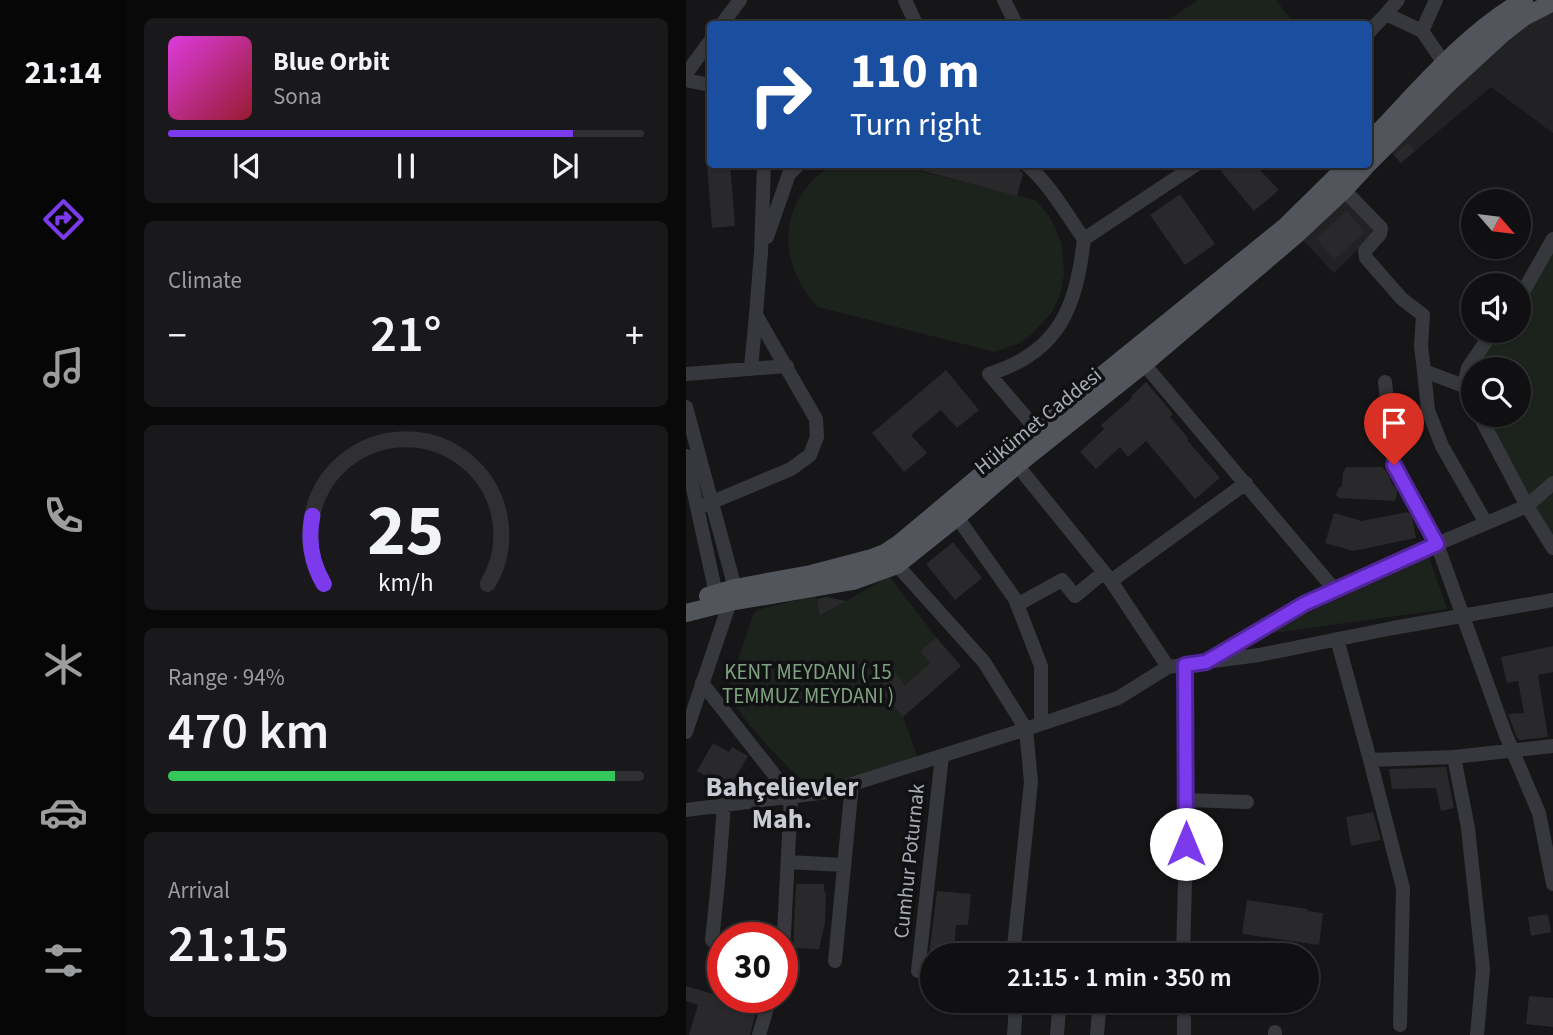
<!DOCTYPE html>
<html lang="en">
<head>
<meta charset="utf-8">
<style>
  :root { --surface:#101012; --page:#19191b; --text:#f1f3f6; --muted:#9c9d9f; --line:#303032; --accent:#7c3aed }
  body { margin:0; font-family:"Source Sans 3",sans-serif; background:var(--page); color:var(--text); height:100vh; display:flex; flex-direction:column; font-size:26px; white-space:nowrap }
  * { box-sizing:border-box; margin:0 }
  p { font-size:23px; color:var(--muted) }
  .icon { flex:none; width:38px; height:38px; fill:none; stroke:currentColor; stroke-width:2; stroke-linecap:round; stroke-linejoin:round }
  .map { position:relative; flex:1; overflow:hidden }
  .details { display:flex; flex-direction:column; gap:18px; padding:18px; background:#09090a; width:560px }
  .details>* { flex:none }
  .banner { position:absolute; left:21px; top:21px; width:665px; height:147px; border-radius:7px; box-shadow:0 2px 5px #0004,0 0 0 2px var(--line); background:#1a4fa0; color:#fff; overflow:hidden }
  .needle { width:46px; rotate:118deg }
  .tools { position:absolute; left:775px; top:189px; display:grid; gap:14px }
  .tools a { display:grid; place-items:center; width:70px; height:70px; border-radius:50%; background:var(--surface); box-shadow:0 2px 5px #0004,0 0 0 2px var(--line); font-size:35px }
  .speed { position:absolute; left:21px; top:922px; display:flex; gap:14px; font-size:35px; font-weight:700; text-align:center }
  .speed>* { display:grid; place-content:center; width:91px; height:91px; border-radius:50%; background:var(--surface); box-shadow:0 2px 5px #0004,0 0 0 2px var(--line); line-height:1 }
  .speed .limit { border:10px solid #d22; background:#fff; color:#111 }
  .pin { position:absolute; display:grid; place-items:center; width:60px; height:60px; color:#fff; margin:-72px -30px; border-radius:50% 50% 50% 0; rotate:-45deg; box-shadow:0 0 7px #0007 }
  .pin .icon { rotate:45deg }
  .me { position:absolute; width:77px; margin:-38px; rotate:0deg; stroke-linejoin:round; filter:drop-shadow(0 0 5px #0008) }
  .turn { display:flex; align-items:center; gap:24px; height:147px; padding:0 28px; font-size:32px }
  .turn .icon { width:91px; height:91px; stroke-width:2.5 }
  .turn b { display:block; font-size:49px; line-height:60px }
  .big { font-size:52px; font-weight:600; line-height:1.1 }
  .details .widget { flex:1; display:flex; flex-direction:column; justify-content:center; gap:10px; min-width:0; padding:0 24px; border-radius:10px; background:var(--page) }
  .details .dial { align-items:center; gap:0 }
  .dial svg { height:182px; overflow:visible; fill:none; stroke:var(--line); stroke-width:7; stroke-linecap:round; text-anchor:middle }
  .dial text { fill:var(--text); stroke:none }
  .song { display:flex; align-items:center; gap:21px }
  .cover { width:84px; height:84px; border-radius:10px; background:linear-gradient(135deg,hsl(300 70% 55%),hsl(350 70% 35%)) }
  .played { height:7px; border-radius:4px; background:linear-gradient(90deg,var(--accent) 85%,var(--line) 85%) }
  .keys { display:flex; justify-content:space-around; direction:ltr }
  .heat { display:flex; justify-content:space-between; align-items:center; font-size:38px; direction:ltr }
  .charge { height:10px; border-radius:5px; background:linear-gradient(90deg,#34c759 94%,var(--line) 0) }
  .trip { position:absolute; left:234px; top:943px; width:399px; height:70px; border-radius:35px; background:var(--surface); box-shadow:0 2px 5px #0004,0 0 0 2px var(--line); font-weight:600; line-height:70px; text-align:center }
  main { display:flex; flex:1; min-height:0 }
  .dock { display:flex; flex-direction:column; width:126px; justify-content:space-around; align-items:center; background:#060607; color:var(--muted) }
  .dock .icon { width:49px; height:49px }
  .dock .active { color:var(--accent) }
  .dock b { font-size:32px; color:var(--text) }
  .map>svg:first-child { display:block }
</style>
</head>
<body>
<main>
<nav class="dock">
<b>21:14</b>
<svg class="icon active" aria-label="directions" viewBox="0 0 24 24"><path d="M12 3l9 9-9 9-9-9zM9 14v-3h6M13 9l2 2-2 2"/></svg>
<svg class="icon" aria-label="music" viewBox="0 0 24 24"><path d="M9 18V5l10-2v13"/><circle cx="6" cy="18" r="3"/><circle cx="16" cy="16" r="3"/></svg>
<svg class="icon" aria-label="phone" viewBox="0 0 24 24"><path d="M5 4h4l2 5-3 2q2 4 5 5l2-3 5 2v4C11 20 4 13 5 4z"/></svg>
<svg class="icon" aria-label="climate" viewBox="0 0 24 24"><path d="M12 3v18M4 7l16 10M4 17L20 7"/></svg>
<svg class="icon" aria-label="car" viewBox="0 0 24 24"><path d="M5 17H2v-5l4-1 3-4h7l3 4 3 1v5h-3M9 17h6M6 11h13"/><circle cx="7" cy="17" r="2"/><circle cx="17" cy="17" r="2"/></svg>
<svg class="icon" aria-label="filters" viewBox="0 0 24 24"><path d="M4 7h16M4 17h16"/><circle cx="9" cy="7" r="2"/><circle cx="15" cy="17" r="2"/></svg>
</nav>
<section class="details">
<div class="widget">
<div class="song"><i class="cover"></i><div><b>Blue Orbit</b><p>Sona</p></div></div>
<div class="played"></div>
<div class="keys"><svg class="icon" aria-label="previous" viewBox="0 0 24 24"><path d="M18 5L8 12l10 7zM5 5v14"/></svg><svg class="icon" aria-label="pause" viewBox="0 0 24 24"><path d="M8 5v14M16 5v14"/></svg><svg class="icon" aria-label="next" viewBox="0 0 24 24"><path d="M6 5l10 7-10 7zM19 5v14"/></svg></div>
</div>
<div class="widget"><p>Climate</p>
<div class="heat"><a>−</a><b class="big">21°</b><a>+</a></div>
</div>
<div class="widget dial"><svg viewBox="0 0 100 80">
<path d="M14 69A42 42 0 1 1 86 69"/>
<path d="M14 69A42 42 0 0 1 9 39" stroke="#7c3aed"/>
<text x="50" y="56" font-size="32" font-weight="700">25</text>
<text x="50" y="72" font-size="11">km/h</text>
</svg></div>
<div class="widget"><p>Range · 94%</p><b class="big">470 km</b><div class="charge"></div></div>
<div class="widget"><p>Arrival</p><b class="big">21:15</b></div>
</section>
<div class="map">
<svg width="867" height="1035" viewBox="0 0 867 1035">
  <rect width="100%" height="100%" fill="#161618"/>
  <path fill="#222225" d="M867 6V133L805 87 715 163 702 148 819 37Z
    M658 194 692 230 648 273 614 237Z"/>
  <path fill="#1c231d" d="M512 0H590L608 24H477Z
    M146 165H210L349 200 360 212 366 221 376 244 378 274 374 295 366 312 346 334 334 343 309 352 132 307C89 261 92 200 146 165Z
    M867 239V548L793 415H833V369H788L787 404 782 368 807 331H833V299Z
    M743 557 761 609 574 635Z
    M203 576 250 637 234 651 244 663 219 685 209 674 192 688 217 717 233 761 135 791 124 789C103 767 45 714 43 687L67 615 71 610 130 595 135 616Z"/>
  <path fill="#29292c" d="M722 143 729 151 715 163 708 155Z
    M21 164H44L49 226 26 228Z
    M222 164H321L331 167 337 174 331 196 222 167Z
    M538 164H568L593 190 568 211 533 169Z
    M494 194 529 244 499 265 464 215Z
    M661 211 679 232 648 260 630 238Z
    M260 370 293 410 271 428 255 410 225 435 241 453 218 472 186 433Z
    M460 382 487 414 484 417 503 439 501 440 534 478 509 499 460 441 442 457 434 447 410 469 394 452 418 429 415 425 446 398 445 396Z
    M660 467H696L701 472 706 484 710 488 711 494 709 501 653 498 650 495 653 488 656 486 657 473Z
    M722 512 726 517 730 538 667 551 639 543 648 513 676 521Z
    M267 542 296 578 269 600 240 564Z
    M141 597 160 601 134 616 131 599Z
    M250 637 275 666 217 717 192 688 209 673 219 685 244 663 234 651Z
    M867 646V672L852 675 862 737 834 740 831 738 822 714 838 713 832 681 821 683 815 657Z
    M27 743 43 752 46 747 62 756 43 789 11 771Z
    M760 767 768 808 755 811 750 788 706 789 703 769Z
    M687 812 695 840 665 846 660 817Z
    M110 884H138V892L140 893 139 923 133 949 107 948Z
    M251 891 285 894 282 925H270L268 956H243Z
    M561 900 621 909V911L637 913 633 945 556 934Z
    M862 914 865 932 845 936 842 917Z
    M0 986 71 1007 64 1035H3L12 1005 0 1001Z
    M843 996 867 998V1027L840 1024Z"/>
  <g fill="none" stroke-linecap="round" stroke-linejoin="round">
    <path stroke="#37383d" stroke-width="14" d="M219 0 230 24
      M318 0 329 22 325 24
      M712 0 700 14 736 31
      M750 0 736 31 758 63
      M36 24 54 0
      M682 33 700 14
      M0 74 24 41
      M0 80 24 85
      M340 164C363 183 381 215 398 239
      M658 190 695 228 694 234 679 251 680 258 716 299 737 315 735 346 738 371
      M81 237 103 174 113 164
      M833 299 867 239
      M458 364 648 589
      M65 368 70 315
      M0 374 101 366
      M699 382 708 465 751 544 819 733 853 813 867 884
      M778 386 738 371 742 410 756 446 800 523
      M788 404 778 386 782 368 807 331
      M0 407 49 588
      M793 415 841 506 867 548
      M350 429 303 374C374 352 390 307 398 239L511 164
      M0 456 30 594
      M331 465 425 581 482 667
      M12 508 105 469 124 455 131 437 130 419 70 315 75 252 78 164
      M271 517 329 599 355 666V724
      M211 565 298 662 340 729 345 782 327 956
      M425 581 560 483
      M331 605 376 580 389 596 418 572
      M651 639 684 760 717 888 714 1025
      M527 658 618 604 699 566 841 506 867 483
      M16 683 105 796 97 953
      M0 732 44 602
      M768 757 782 828 797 969 791 1035
      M684 760 768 757 867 746
      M499 800 561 802
      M0 810 141 792 331 732 432 698 482 667 573 655 707 628 867 600
      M102 862 158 865
      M26 940 32 883 38 805
      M497 956 500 843 499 665
      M149 961 166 784
      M232 971 256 756
      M73 1035 84 998
      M328 1035 330 1004
      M371 1035 373 1009
      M411 1035 413 1011
      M498 1035V1019
      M589 1035V1032"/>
    <path stroke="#53555c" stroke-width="18" d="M682 143C729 95 779 33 838 0
      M682 164 766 80 815 35 838 17 867 2
      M22 596 49 588 125 574 186 558 199 553 214 543 350 429 600 226 663 164
      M0 613 44 602 167 581 211 565 271 517 331 465 458 364 610 235 658 190 682 164"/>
  </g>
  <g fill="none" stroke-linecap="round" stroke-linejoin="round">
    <defs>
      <path id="route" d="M500 844 499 665 520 662 618 604 751 544 708 465"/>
    </defs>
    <use href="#route" stroke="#51269a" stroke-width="18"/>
    <use href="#route" stroke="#7c3aed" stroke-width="12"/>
  </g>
  <g text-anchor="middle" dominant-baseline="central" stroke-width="7" stroke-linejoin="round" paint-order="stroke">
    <g font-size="21" fill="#a8adb8" stroke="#111113">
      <text transform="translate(352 421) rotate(-39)">Hükümet Caddesi</text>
      <text transform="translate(223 861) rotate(-84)">Cumhur Poturnak</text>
    </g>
    <g font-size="21" fill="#7fa381" stroke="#111113">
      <text x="122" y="672">KENT MEYDANI ( 15<tspan x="122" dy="24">TEMMUZ MEYDANI )</tspan></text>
    </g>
    <g font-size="28" font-weight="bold" fill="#c9ccd4" stroke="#111113">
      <text x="96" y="787">Bahçelievler<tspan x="96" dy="32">Mah.</tspan></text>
    </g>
  </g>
</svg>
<div class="tools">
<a><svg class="needle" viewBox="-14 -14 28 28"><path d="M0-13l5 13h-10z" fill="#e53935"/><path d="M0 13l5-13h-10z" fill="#9c9d9f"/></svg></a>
<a><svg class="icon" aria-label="sound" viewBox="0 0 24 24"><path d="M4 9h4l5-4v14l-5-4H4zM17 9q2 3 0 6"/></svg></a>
<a><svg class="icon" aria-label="search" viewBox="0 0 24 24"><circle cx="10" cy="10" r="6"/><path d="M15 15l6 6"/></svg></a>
</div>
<div class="speed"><div class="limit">30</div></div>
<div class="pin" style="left:708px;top:465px;background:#d93025"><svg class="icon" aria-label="arrive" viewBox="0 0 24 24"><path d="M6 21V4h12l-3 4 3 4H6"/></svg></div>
<svg class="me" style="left:500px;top:844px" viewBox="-20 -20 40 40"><circle r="19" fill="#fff"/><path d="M0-13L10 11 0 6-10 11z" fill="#7c3aed"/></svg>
<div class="trip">21:15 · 1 min · 350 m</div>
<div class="banner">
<div class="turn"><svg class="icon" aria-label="right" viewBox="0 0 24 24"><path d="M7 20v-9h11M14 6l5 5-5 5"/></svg><div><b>110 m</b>Turn right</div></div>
</div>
</div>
</main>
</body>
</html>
